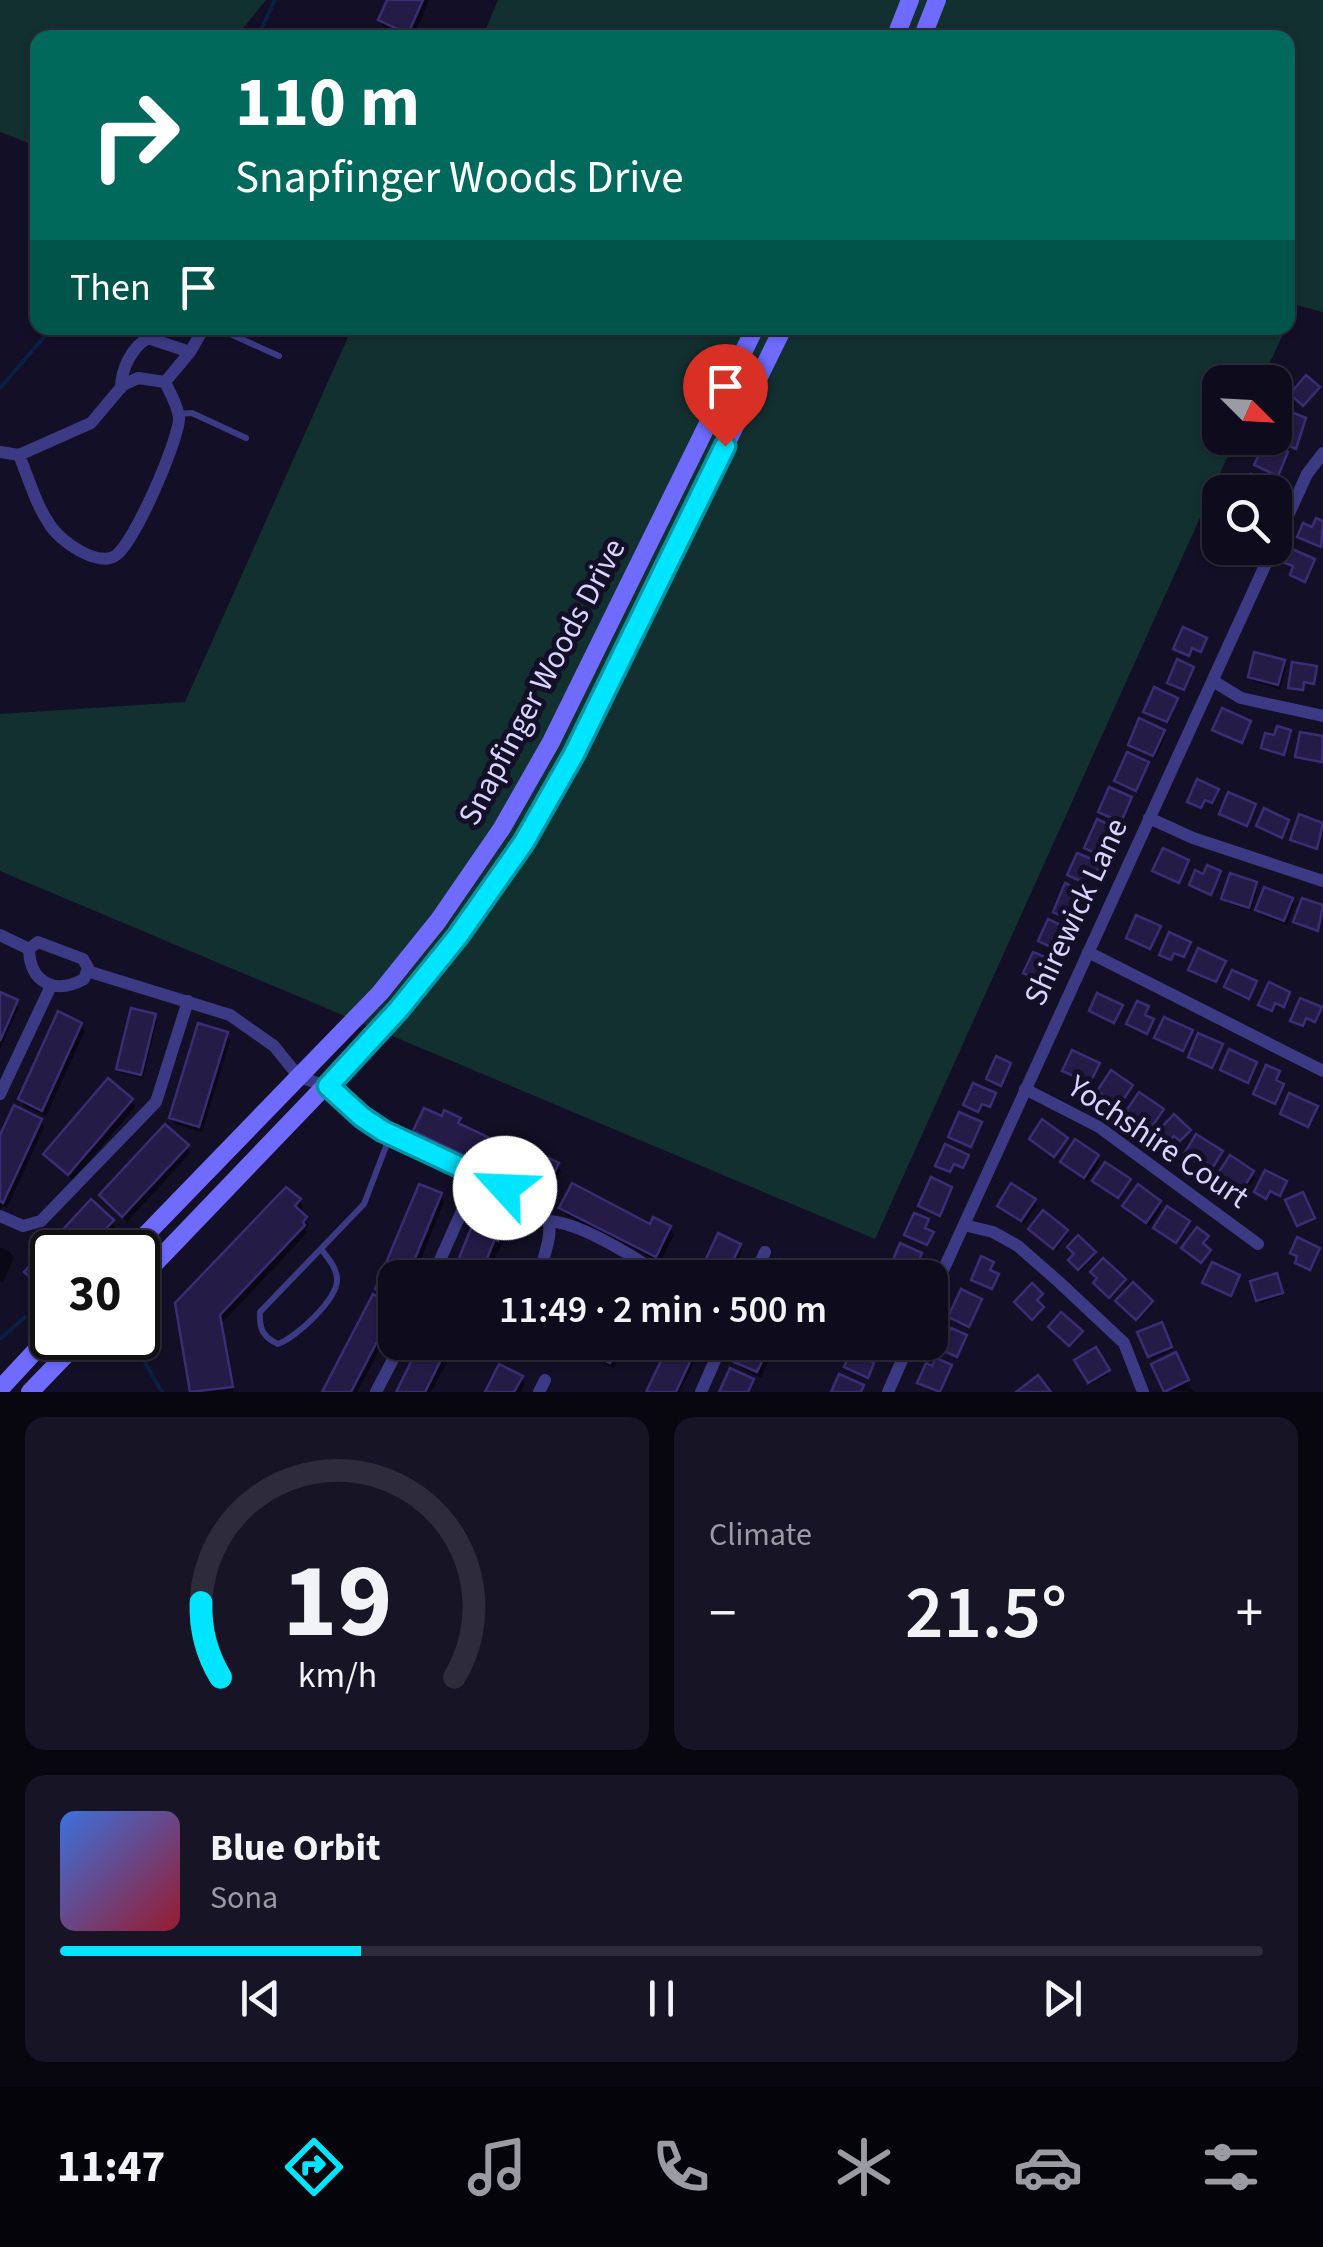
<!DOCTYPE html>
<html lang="en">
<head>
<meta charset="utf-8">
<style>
  :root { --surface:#0e0b1c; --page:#171425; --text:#f1f3f6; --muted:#9b9ba3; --line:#2e2b3b; --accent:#00e5ff }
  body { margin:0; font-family:"Source Sans 3",sans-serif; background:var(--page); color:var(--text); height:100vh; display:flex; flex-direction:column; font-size:38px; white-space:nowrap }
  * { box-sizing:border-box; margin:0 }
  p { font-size:32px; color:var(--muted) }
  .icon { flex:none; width:55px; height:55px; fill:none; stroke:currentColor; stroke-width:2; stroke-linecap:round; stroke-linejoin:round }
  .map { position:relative; height:1392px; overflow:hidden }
  .side { display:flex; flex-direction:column; gap:25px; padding:25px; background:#08060f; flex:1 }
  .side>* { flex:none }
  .hud { position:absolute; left:30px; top:30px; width:1265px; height:305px; border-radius:20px; box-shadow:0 2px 8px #0004,0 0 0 2px var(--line); background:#00695c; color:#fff; overflow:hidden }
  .needle { width:65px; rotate:114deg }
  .controls { position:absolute; left:1202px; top:365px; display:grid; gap:20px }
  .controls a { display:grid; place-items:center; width:90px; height:90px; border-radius:20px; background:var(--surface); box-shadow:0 2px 8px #0004,0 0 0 2px var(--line); font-size:50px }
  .speed { position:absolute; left:30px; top:1230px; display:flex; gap:20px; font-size:50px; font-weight:700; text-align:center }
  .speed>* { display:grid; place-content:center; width:130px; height:130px; border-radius:50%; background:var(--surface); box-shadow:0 2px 8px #0004,0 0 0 2px var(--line); line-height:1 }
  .speed .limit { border:5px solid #111; border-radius:15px; background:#fff; color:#111 }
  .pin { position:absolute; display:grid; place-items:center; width:85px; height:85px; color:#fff; margin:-102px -42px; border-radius:50% 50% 50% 0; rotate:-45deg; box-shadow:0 0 10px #0007 }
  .pin .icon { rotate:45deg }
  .me { position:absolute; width:110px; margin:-55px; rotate:295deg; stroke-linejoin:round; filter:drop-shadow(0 0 8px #0008) }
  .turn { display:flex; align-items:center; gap:35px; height:210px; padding:0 40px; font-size:45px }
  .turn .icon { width:130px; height:130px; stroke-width:2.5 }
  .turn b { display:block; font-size:70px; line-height:85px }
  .then { display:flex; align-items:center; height:95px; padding:0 40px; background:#0003; gap:20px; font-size:38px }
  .big { font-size:75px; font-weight:600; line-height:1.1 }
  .side .card { flex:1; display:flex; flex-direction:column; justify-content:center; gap:15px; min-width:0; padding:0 35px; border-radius:20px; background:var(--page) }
  .side .dial { align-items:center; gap:0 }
  .dial svg { height:260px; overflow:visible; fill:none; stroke:var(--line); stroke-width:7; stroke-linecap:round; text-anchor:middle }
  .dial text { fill:var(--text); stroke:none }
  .song { display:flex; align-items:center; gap:30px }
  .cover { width:120px; height:120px; border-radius:15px; background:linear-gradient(135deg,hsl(220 70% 55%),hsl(350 70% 35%)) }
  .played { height:10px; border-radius:5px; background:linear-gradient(90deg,var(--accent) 25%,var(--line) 25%) }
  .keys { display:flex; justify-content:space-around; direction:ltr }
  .heat { display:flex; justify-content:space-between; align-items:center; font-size:55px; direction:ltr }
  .side .tiles { flex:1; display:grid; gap:25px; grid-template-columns:1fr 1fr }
  .card:last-child { grid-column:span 2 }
  .trip { position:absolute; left:378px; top:1260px; width:570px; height:100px; border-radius:20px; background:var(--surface); box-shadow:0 2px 8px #0004,0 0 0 2px var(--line); font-weight:600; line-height:100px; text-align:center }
  .tabs { display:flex; height:160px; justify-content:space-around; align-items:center; background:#06040b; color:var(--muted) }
  .tabs .icon { width:70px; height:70px }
  .tabs .on { color:var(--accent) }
  .tabs b { font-size:45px; color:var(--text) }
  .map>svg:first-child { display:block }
</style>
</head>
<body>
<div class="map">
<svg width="1323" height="1392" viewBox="0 0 1323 1392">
  <rect width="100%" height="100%" fill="#130f26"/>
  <path fill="#12302f" d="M0 0H266L236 37 38 38 37 146 0 132Z
    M498 0H1323V312L1296 305 1288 324V38H482Z
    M352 328H1286L1261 382H1220V438H1236L875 1239 0 871V714L185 702Z"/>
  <path fill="#0007" d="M389 0H429L413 38 384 27 380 20Z
    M1283 663 1286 667 1280 689 1253 681 1250 677Z
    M1193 669 1185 691 1171 685 1170 683Z
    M1176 700 1169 723 1146 711Z
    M1163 732 1165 736 1155 759 1133 749 1130 745Z
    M1130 799 1122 823 1101 812Z
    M1300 818 1323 825 1318 850 1293 839Z
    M1117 830 1107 858 1089 850 1087 848Z
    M1188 862 1180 884 1155 871Z
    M1255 884 1258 888 1251 911 1227 903 1224 899Z
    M1084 894 1075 922 1057 914 1055 912Z
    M1292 900 1294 905 1287 925 1261 915 1258 910Z
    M1303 901 1323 908 1319 932 1296 922Z
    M0 995 19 1007 0 1049Z
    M154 1016 157 1021 143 1078 121 1073 119 1069Z
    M81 1025 85 1031 46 1116 24 1106 20 1099Z
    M226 1035 230 1041 202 1132 175 1124 171 1117Z
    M131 1100 135 1107 73 1180 50 1161 46 1155Z
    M443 1119 459 1120 463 1126 542 1165H557L561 1171 548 1198 420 1138 416 1131Z
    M40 1120 44 1127 7 1208 2 1206 0 1210V1141Z
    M187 1146 190 1153 127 1222 106 1202 102 1196Z
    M1097 1157 1100 1162 1087 1181 1063 1162Z
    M1252 1173 1255 1178 1243 1197 1218 1178Z
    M440 1195 444 1202 413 1278H395V1301L381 1296 377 1289Z
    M299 1200 303 1207 298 1213 309 1225 305 1229 307 1233 222 1323 234 1392H193L178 1303Z
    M1034 1201 1037 1205 1024 1224 1000 1206Z
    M91 1202 116 1228 94 1252H52V1298L27 1272Z
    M1159 1203 1162 1207 1149 1226 1125 1206Z
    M562 1208 670 1228 674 1235 660 1262 566 1215Z
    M504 1225 508 1232 485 1278H453Z
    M1033 1232H1066L1068 1234 1056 1250Z
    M739 1246 742 1250 729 1278H700Z
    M0 1247 10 1252 14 1258 3 1283 0 1281Z
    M1094 1253 1095 1256 1081 1271 1072 1263Z
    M921 1255 913 1278H901L891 1271Z
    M1277 1278 1282 1296 1260 1303 1253 1282Z
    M1133 1285 1153 1305 1138 1321 1120 1304Z
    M394 1308 395 1320 357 1392H324Z
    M1161 1325 1172 1350 1152 1359 1141 1333Z
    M424 1342H457L460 1347 452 1362 448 1360 431 1392H399Z
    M558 1342H620L623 1348 614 1368Z
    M745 1342H777L761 1378 741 1368 737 1362Z
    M1095 1350 1109 1374 1091 1384 1077 1361Z
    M692 1355 695 1360 680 1392H649Z
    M1175 1355 1191 1389 1194 1392 1166 1390Z
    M951 1367 942 1392 921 1386 920 1383Z
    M521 1378 525 1384 521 1392H487Z"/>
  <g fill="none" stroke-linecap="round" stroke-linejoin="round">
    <path stroke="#0a1f44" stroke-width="4" d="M257 38 275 0
      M0 388 52 328
      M131 1338 162 1392
      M0 1339 25 1317"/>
  </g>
  <path fill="#241b47" stroke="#3b2d73" stroke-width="2.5" d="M387 0H423L408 34 378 20Z
    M1306 375 1320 387 1303 406 1290 394Z
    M1287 410 1306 418 1296 449 1274 439Z
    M1265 442 1288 452 1278 476 1254 465Z
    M1251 474 1272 484 1268 492H1243Z
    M1316 518 1323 521 1321 547 1297 537 1303 523 1312 527Z
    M1292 549 1315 559 1305 582 1290 575 1293 566 1285 563Z
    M1183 627 1207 638 1201 652 1192 648 1189 656 1173 649Z
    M1254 652 1285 660 1278 685 1248 677Z
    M1177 659 1194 667 1184 690 1167 683Z
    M1292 662 1317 666 1314 684 1304 682 1303 690 1288 688Z
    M1154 687 1178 698 1167 722 1143 712Z
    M1222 708 1251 721 1242 743 1212 730Z
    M1139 718 1165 730 1153 756 1128 745Z
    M1277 726 1291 730 1284 755 1261 748 1265 733 1274 735Z
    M1300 732 1323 736 1322 762 1295 757Z
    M1127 752 1149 762 1136 791 1114 781Z
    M1197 779 1219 789 1212 803 1205 800 1201 808 1187 802Z
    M1109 787 1132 797 1121 822 1098 812Z
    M1228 792 1256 804 1247 826 1219 814Z
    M1264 808 1289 820 1282 838 1256 826Z
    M1299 814 1323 823 1317 849 1290 840Z
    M1097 819 1118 829 1105 857 1084 848Z
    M1163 848 1189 860 1179 883 1152 871Z
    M1077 853 1101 863 1094 877 1087 873 1083 882 1067 875Z
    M1207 865 1221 871 1211 895 1189 885 1195 870 1203 874Z
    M1230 873 1257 882 1249 908 1221 899Z
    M1065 883 1086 893 1073 921 1053 912Z
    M1264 887 1293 898 1284 921 1255 910Z
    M1302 898 1323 905 1318 931 1293 922Z
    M1136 915 1161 926 1150 949 1126 938Z
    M1048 919 1063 926 1059 934 1067 938 1061 952 1038 941Z
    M1169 932 1191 942 1184 957 1174 953 1171 960 1159 955Z
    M1198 948 1226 961 1216 982 1188 970Z
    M1033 952 1057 962 1051 976 1042 972 1039 980 1023 973Z
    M1232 970 1257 981 1249 999 1224 987Z
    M1269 982 1290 992 1284 1007 1275 1003 1272 1011 1258 1005Z
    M0 992 18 1000 0 1041Z
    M1097 993 1123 1005 1114 1023 1089 1011Z
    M1300 998 1322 1007 1315 1022 1306 1018 1303 1026 1290 1021Z
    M1137 1001 1149 1006 1145 1015 1154 1019 1147 1034 1126 1024Z
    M131 1008 156 1014 141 1075 116 1069Z
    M58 1011 82 1023 42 1111 18 1099Z
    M1164 1017 1193 1030 1183 1051 1154 1038Z
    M198 1023 228 1032 199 1127 169 1118Z
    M1198 1033 1223 1044 1212 1068 1188 1057Z
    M1229 1049 1257 1062 1248 1083 1220 1070Z
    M1072 1050 1100 1063 1090 1083 1062 1071Z
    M996 1056 1011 1063 1001 1086 986 1079Z
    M1266 1065 1280 1071 1276 1080 1284 1084 1275 1104 1253 1094Z
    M1111 1070 1133 1085 1119 1106 1097 1091Z
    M108 1078 133 1099 68 1175 43 1154Z
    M973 1083 996 1093 990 1107 982 1104 978 1112 963 1105Z
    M1139 1092 1164 1109 1151 1128 1126 1111Z
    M1289 1093 1318 1106 1308 1127 1280 1114Z
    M14 1105 42 1119 3 1203 0 1201V1135Z
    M424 1108 442 1116 444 1110 461 1118 458 1123 540 1162 543 1155 559 1163 544 1193 413 1131Z
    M959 1112 982 1122 971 1147 948 1137Z
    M1174 1114 1191 1130 1180 1141 1174 1136 1167 1143 1156 1133Z
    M1042 1119 1068 1138 1054 1157 1029 1139Z
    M165 1124 189 1145 122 1217 99 1195Z
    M1196 1134 1223 1151 1213 1167 1204 1161 1201 1166 1184 1154Z
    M1075 1139 1099 1155 1084 1178 1060 1162Z
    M945 1144 969 1155 963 1168 954 1164 950 1172 935 1166Z
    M1230 1155 1254 1171 1240 1194 1215 1178Z
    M1105 1162 1131 1179 1118 1198 1092 1181Z
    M1265 1170 1287 1181 1280 1196 1270 1191 1266 1199 1254 1192Z
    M931 1177 952 1187 940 1216 918 1206Z
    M572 1183 650 1224 653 1217 671 1226 656 1257 559 1208Z
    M1011 1183 1036 1199 1021 1221 997 1206Z
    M419 1184 442 1193 407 1278H395V1298L375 1289Z
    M1138 1184 1161 1201 1146 1223 1122 1206Z
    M286 1187 301 1199 295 1206 307 1217 303 1222 305 1225 220 1315 233 1387 190 1392 175 1303Z
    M1303 1192 1315 1218 1297 1226 1285 1200Z
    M91 1199 114 1220 84 1252H52V1287L47 1293 24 1272Z
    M1167 1206 1190 1221 1176 1243 1153 1228Z
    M1043 1210 1068 1230 1053 1249 1028 1229Z
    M478 1211 506 1223 498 1241 495 1239 479 1278H451Z
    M914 1213 929 1219 925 1228 934 1232 927 1245 904 1235Z
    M1197 1227 1209 1236 1203 1243 1211 1250 1201 1263 1181 1248Z
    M718 1233 741 1244 725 1278H697Z
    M1078 1235 1096 1252 1078 1270 1068 1260 1074 1254 1067 1247Z
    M1297 1237 1320 1248 1310 1270 1295 1263 1297 1256 1290 1253Z
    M900 1243 922 1253 912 1278 888 1271Z
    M981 1256 994 1262 990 1270 999 1274 992 1289 971 1280Z
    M1103 1258 1126 1279 1109 1298 1093 1283 1097 1278 1090 1272Z
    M780 1259 803 1270 800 1278H772Z
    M1212 1262 1240 1275 1231 1296 1202 1283Z
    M1277 1273 1283 1293 1256 1301 1250 1281Z
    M1133 1282 1153 1301 1136 1320 1115 1301Z
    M1032 1283 1043 1294 1037 1300 1044 1307 1032 1320 1014 1302Z
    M961 1289 982 1299 969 1327 948 1317Z
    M373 1294 395 1307 351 1392H322Z
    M1061 1312 1083 1331 1069 1346 1048 1327Z
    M1162 1322 1172 1347 1148 1357 1137 1332Z
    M951 1328 967 1335 957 1357 933 1346 939 1333 947 1336Z
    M421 1342H456L448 1357 444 1354 425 1392H396Z
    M566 1342H620L610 1363Z
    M670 1342 694 1353 676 1392H646Z
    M743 1342H771L757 1372 734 1362Z
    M854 1345 869 1352 866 1359 874 1363 868 1378 844 1367Z
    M1096 1347 1110 1370 1088 1383 1074 1360Z
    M1176 1352 1189 1380 1164 1392 1151 1364Z
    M936 1358 952 1365 940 1392 917 1383 926 1363 932 1366Z
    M499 1364 523 1376 514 1392H485Z
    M730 1368 754 1379 748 1392H719Z
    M839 1374 864 1385 861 1392H831Z
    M1038 1375 1051 1392H1016Z"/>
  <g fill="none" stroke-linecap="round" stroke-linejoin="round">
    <path stroke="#3d3a85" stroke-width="6" d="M217 328 279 356
      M179 414 192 413 246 438
      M321 1249C328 1258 336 1267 337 1278 339 1298 296 1338 278 1344 263 1337 259 1329 260 1312L364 1204 390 1136"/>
    <path stroke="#3d3a85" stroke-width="12" d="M121 388C121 369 132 347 148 338L190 352
      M0 452 19 455 91 423 123 385 138 378 165 382
      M19 455C28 477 36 505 50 525 60 541 97 567 115 556 134 544 179 440 179 418 178 405 170 393 165 382L190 352 204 328
      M1275 544 1307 474 1323 453
      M1213 681 1241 698 1323 716
      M1149 818 1193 838 1323 881
      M0 935 29 949
      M38 942 83 959 88 968 84 979C55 995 30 983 29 949Z
      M1088 952 1323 1071
      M87 971 230 1015 274 1046 299 1077 327 1086 362 1117 383 1131 533 1200C557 1226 550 1233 542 1265L549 1278
      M1025 1089 1099 1127 1258 1244
      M0 1094 51 986
      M0 1216 23 1226 41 1221 156 1102 188 1001
      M548 1221C578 1222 626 1252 652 1269V1278
      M964 1225 993 1232 1018 1246 1059 1282 1124 1343 1143 1392
      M432 1278 478 1175
      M753 1278 765 1252
      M930 1299 1273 548
      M376 1392 402 1342
      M539 1392 545 1380
      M701 1392 723 1342
      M888 1392 910 1342"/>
    <path stroke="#6f6bff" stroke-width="18" d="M895 38 910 0
      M922 38 937 0
      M129 1252 380 993 438 921 502 828 551 742 755 328
      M138 1281 399 1009 458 936 524 842 574 754 783 328
      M0 1389 52 1333
      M30 1392 82 1338"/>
  </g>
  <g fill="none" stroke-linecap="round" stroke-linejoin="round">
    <defs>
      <path id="route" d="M505 1188 383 1131 362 1117 328 1086 399 1009 458 936 524 842 574 754 725 446"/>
    </defs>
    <use href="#route" stroke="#0095a6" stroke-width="25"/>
    <use href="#route" stroke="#00e5ff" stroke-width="18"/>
  </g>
  <g text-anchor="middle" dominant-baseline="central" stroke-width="10" stroke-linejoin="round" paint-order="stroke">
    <g font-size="32" fill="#d9d4ff" stroke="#130f26">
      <text transform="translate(542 682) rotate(-62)">Snapfinger Woods Drive</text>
      <text transform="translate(1076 912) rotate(-65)">Shirewick Lane</text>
      <text transform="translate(1158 1142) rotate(34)">Yochshire Court</text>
    </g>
  </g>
</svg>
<div class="controls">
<a><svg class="needle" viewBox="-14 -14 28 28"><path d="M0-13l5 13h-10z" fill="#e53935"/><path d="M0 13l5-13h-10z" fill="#9b9ba3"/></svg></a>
<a><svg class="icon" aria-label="search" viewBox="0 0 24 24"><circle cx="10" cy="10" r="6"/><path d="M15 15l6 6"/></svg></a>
</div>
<div class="speed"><div class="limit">30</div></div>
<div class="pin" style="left:725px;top:446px;background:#d93025"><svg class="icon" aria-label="arrive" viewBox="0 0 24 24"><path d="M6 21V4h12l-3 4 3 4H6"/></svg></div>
<svg class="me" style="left:505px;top:1188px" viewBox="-20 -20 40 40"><circle r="19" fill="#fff"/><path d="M0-13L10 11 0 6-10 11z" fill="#00e5ff"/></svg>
<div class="trip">11:49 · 2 min · 500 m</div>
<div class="hud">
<div class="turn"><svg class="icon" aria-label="right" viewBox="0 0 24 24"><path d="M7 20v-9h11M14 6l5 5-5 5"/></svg><div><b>110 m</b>Snapfinger Woods Drive</div></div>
<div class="then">Then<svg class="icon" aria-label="arrive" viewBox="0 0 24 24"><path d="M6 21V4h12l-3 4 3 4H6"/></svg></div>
</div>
</div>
<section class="side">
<div class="tiles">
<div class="card dial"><svg viewBox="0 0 100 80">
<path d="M14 69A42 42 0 1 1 86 69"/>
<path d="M14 69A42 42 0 0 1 8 46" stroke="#00e5ff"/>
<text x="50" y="56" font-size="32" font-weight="700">19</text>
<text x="50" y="72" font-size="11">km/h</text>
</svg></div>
<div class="card"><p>Climate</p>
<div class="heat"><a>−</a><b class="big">21.5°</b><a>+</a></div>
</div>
<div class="card">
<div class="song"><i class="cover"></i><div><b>Blue Orbit</b><p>Sona</p></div></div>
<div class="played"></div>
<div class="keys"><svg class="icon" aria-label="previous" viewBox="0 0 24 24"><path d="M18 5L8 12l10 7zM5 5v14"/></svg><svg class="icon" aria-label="pause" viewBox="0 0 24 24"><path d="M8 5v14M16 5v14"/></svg><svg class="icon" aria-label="next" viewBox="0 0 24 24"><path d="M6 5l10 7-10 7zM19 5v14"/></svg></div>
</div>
</div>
</section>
<nav class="tabs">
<b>11:47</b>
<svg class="icon on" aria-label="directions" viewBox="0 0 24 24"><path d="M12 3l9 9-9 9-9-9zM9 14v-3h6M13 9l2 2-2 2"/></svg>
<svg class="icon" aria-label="music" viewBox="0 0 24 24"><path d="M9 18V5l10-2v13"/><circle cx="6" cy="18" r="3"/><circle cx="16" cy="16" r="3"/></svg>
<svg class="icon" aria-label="phone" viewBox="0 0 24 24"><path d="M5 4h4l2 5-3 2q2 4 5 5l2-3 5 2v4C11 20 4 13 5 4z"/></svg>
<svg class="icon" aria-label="climate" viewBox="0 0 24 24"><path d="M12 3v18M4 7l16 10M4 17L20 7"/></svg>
<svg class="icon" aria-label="car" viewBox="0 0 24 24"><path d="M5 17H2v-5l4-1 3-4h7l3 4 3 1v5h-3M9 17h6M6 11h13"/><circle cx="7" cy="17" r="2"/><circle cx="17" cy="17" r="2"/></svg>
<svg class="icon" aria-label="filters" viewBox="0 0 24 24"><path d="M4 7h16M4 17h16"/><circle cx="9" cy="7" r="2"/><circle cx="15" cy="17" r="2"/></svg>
</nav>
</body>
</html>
